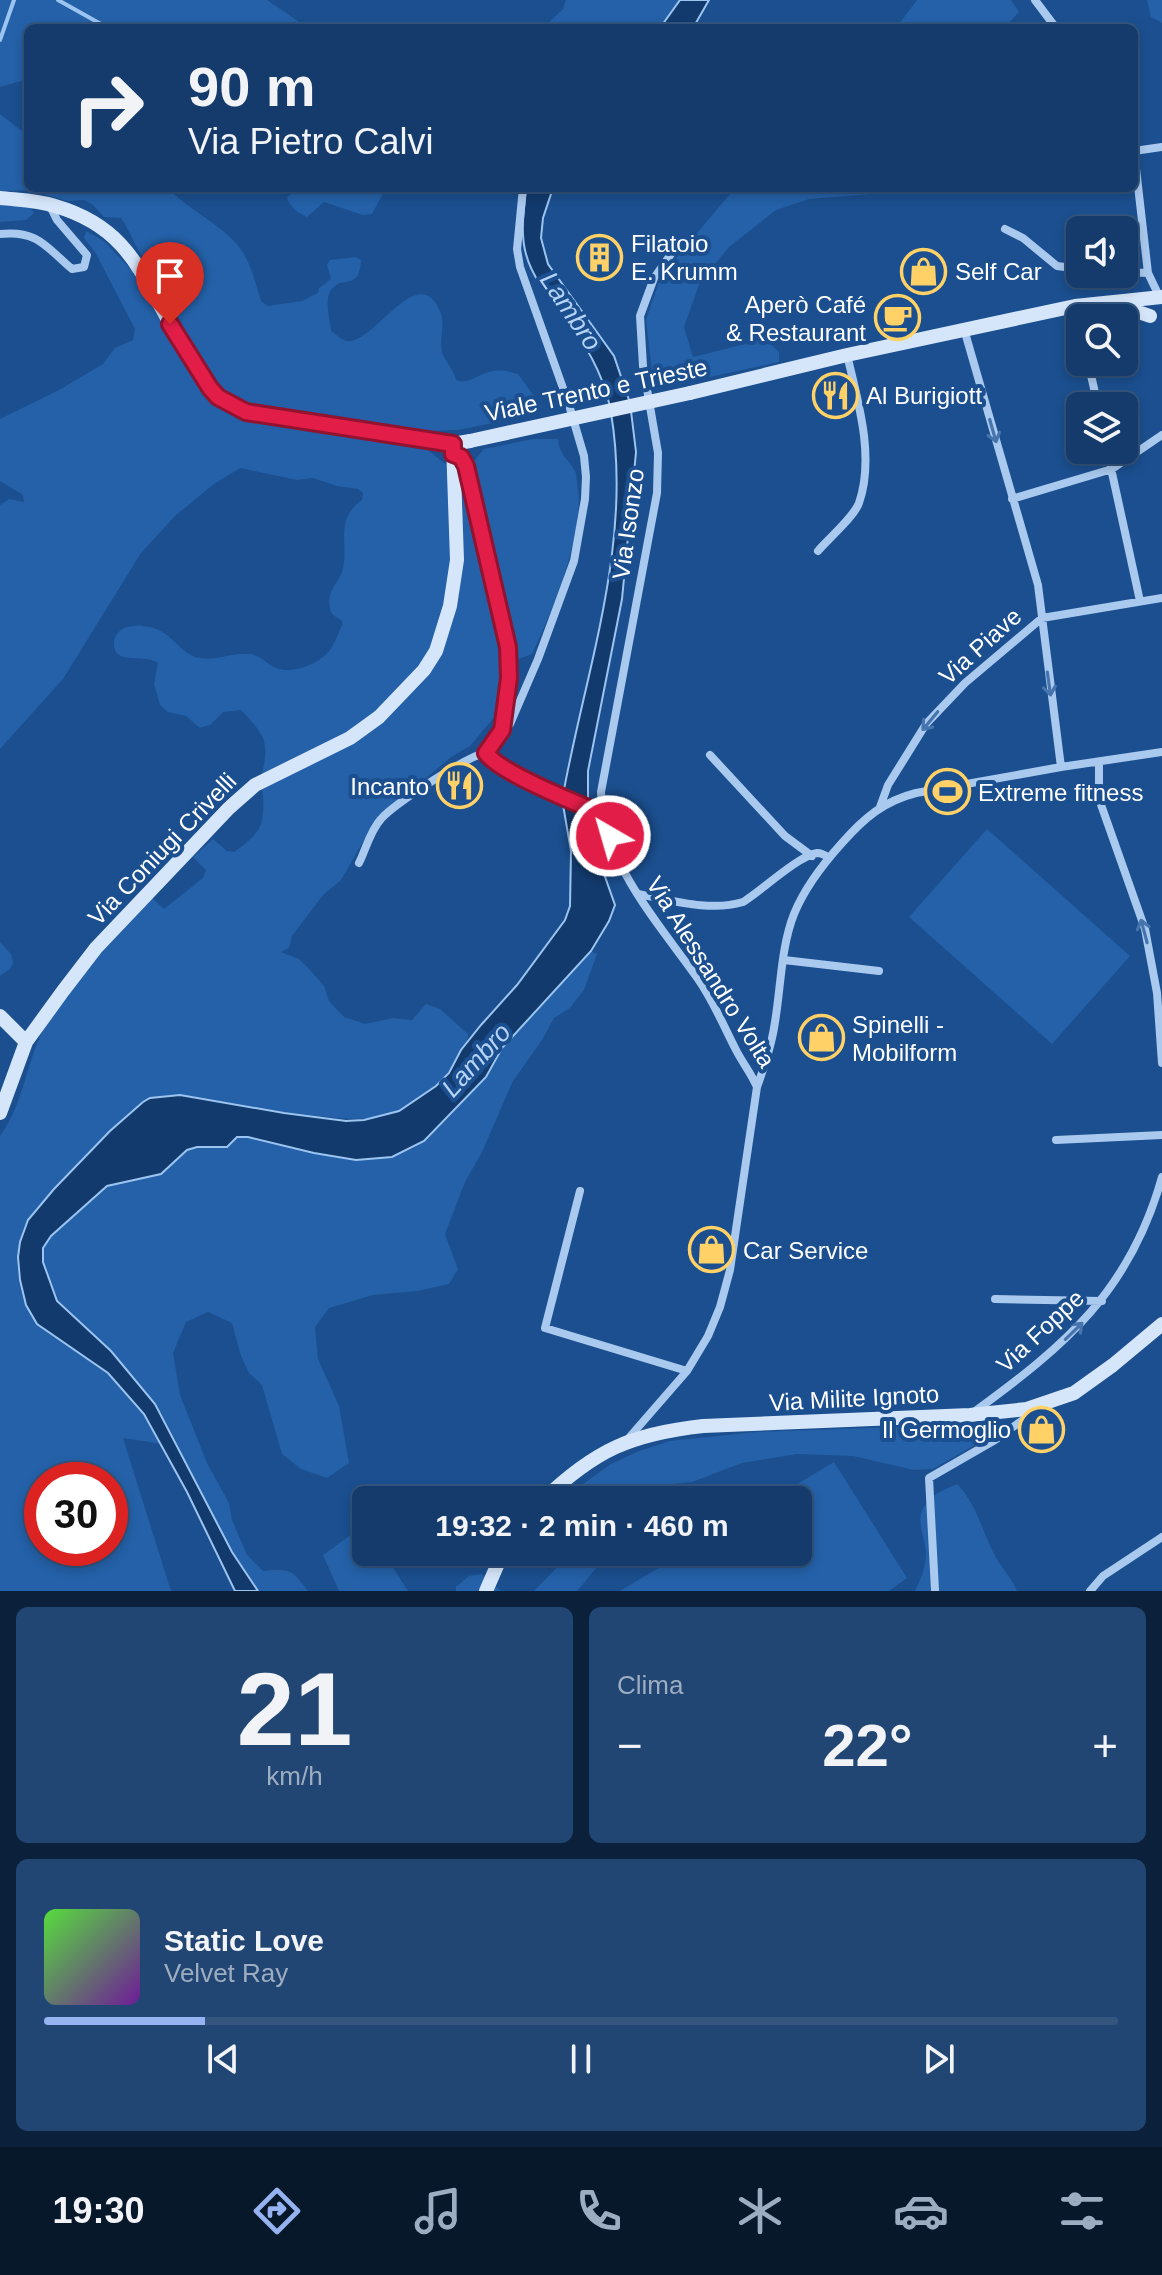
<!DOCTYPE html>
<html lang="it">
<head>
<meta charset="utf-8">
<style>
  :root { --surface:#143b6b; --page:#214673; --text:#f1f3f6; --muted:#9dadc1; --line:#33557e; --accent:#95b2f1 }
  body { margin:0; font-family:Helvetica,sans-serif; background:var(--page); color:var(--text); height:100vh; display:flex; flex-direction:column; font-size:30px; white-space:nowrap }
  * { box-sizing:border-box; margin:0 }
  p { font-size:26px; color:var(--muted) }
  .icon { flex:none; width:44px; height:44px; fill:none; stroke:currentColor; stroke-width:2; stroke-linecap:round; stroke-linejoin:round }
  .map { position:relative; height:1591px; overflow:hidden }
  .side { display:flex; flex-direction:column; gap:16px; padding:16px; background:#0b203b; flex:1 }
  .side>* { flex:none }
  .top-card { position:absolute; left:24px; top:24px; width:1114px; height:168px; border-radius:12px; box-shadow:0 4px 12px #0003,0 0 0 2px var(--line); background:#143b6b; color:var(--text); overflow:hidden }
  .controls { position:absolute; left:1066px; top:216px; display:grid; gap:16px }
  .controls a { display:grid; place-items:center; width:72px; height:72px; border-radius:12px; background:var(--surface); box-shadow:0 4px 12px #0003,0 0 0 2px var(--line); font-size:40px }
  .speed { position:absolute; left:24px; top:1462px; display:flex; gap:16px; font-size:40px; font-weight:700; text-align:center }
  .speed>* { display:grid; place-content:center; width:104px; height:104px; border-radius:50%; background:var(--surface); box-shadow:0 4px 12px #0003,0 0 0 2px var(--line); line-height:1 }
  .speed .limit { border:12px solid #d22; background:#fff; color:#111 }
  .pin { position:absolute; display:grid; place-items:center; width:68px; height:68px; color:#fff; margin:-82px -34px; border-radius:50% 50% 50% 0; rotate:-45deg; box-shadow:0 0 8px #0007 }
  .pin .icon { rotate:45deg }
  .me { position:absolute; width:88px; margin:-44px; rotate:322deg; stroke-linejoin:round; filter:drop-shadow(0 0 6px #0008) }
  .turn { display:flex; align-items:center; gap:28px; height:168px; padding:0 32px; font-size:36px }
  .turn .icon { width:104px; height:104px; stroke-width:2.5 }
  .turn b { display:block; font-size:56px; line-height:68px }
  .big { font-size:60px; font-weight:800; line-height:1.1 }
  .side .card { flex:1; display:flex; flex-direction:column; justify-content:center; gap:12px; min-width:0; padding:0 28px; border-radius:12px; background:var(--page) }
  .side .dial { align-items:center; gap:0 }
  .dial b { font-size:104px; line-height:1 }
  .song { display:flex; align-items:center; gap:24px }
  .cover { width:96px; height:96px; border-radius:12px; background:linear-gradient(135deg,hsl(110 70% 55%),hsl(280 70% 35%)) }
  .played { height:8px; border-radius:4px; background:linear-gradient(90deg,var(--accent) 15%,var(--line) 15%) }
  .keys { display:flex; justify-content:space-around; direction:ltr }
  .heat { display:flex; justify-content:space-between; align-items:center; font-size:44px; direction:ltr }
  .side .tiles { flex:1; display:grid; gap:16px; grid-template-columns:1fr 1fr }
  .card:last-child { grid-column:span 2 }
  .trip { position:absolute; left:352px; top:1486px; width:460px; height:80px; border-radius:12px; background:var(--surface); box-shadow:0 4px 12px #0003,0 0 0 2px var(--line); font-weight:800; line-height:80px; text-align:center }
  .tabs { display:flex; height:128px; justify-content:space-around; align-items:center; background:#08182b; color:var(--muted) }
  .tabs .icon { width:56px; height:56px }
  .tabs .current { color:var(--accent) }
  .tabs b { font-size:36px; color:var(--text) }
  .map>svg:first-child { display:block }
</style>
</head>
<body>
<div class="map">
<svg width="1162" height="1591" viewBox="0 0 1162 1591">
  <rect width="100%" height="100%" fill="#1b4f8f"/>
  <path fill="#2461a8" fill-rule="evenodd" d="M0 0H267L308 28H28V79L0 87Z
    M566 0H680L660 28H543L563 9Z
    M917 0H1011L1019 12 1004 28H896Z
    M1147 0H1162V23L1151 17Z
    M0 114 28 136V188H168C190 212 227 226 244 254 252 268 256 285 261 301L268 306 302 301 318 293 319 288 331 279 327 265 330 260 355 257 361 260C359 292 343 274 331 290 324 300 330 319 331 331 336 334 341 340 347 341 374 345 420 256 441 314 445 325 439 340 442 352 445 362 454 369 456 380 467 385 477 375 489 372 499 369 508 371 518 374L542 407 534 414 522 417 458 430 423 431 278 412 235 399 225 392 205 366 168 299 176 289V275C170 273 162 274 157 272 142 265 130 230 121 218L104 217 92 204 84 200 67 201 30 190 0 191Z
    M300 188H386L372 214 363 215 324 202 307 217C297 212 290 208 287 197Z
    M735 188H896L884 193 809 199 776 210 729 247 700 282 684 327 693 357 765 339 779 352V362L654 389 646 320 661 276Z
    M0 205 29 206 34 213 26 220 0 222Z
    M86 231 104 241 137 276 198 384 209 395 246 418 403 442 424 447 444 463 463 466 474 461 484 449 533 439H558C559 454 568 459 575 471 577 475 577 484 578 489 584 534 552 613 532 654L500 666V694L497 714 470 746 451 757 408 793 364 840 341 880 323 895 292 936 289 948 281 952 299 959 310 970 324 986 329 1001 344 1017 365 1024 393 1018 412 1020 426 1004 440 1009 468 1034C469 1045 450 1071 442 1080 398 1127 360 1121 302 1114 276 1111 250 1109 224 1104 200 1100 178 1092 153 1098 136 1102 39 1202 28 1220 15 1241 15 1275 23 1297 39 1340 76 1344 107 1372 130 1392 146 1418 162 1444L123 1438 171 1591H0V1136C25 1102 26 1058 48 1021 75 976 114 935 148 894L164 909 203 878 206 870 193 857 213 839 227 851 234 852C259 834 265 827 263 795 262 790 259 782 261 777 270 743 266 736 241 710L223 712 210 725 200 728 186 716 168 712 160 705 154 684 158 663C146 653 112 667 114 642 114 636 119 631 124 628 130 626 137 625 143 626 173 628 178 655 200 658 216 661 233 652 249 654 261 655 267 665 276 668 291 674 311 666 323 657 333 650 337 636 342 625V621C336 616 331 616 330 608 326 592 337 585 342 572 350 547 333 520 362 500L363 493 358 489 337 486 313 478 297 480 240 468 214 484 175 516 141 553 63 679 0 749V505L9 499 24 502 23 495 0 481V419L59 390 103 364 115 348 133 340 135 329 95 252 84 238ZM42 1480H110V1548H42Z
    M987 829 1130 956 1052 1044 909 917Z
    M0 942 11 954 13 963 10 969 0 976Z
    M591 951 597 954 584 990 570 1008 554 1018 542 1040 513 1081 482 1152 465 1182 445 1234 458 1269 449 1284 417 1291 373 1295 329 1308 315 1327 318 1359 339 1406 349 1463 327 1478 301 1469 282 1454 262 1385 249 1373 241 1356 232 1323 208 1312 186 1322 173 1353 180 1395 207 1463 229 1503 232 1520 247 1555 263 1571C290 1568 293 1570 308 1591H258L232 1552 155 1404 111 1351 57 1301 43 1262V1248L51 1236 107 1186 161 1174 187 1150 197 1147H227L237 1137H248L314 1153 356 1160 392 1157 414 1148 458 1107 467 1093 486 1077 502 1048Z
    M986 1424 991 1430 987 1438 933 1469 914 1470 853 1456 797 1454 742 1463 692 1482 663 1485 649 1491 642 1500H594L583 1484 611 1464 639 1451 670 1441 756 1432Z
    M834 1462 907 1578 889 1591H620L685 1552H798V1500H771Z
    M957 1484C977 1504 983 1534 996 1558 1003 1569 1012 1579 1017 1591H915C921 1579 925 1568 926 1555 926 1538 914 1520 925 1505 932 1494 946 1489 957 1484Z
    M366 1524V1552H383L408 1591H339L323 1555Z
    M572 1552H611C598 1564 589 1578 577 1591H534Z
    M482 1574 501 1591H456V1587L469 1576Z"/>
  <path fill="#123a6d" stroke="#9cc4f0" stroke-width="2" d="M680 0H709L693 28H660Z
    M526 188H553L543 218 541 238 548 264 614 356 630 403 636 452 622 599 588 771V805L563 795C586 669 633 543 611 413 606 382 589 350 571 325 555 304 533 281 526 254 520 233 524 209 526 188Z
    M562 799 591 810 603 871 615 905 609 921 591 951 502 1048 486 1077 424 1141 392 1157 356 1160 314 1153 248 1137H237L227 1147H197L187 1150 161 1174 107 1186 51 1236 43 1248V1262L57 1301 111 1351 155 1404 232 1552 258 1591H235L187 1492 144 1414 108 1373 37 1324 26 1305 20 1280 18 1257 20 1242 28 1220 54 1189 110 1131 143 1102 150 1098 180 1095 284 1113 346 1121 364 1120 399 1111 436 1086 449 1073 461 1050 481 1025 517 985 565 920 570 906 571 851Z"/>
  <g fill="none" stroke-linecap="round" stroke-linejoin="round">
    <path stroke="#9cc4f0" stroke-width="4" d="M58 0 108 28
      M0 40 14 0"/>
    <path stroke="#a9c9ee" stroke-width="8" d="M1035 0 1056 28
      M1134 151 1148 273 1159 296
      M1134 151 1162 147
      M1005 229 1023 238 1057 266 1080 269
      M0 234C38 230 46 247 72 269L84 267 87 255 57 220 49 204
      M676 247 654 278 640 316 643 366 658 453 657 493 601 792C604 865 658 922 698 979 714 1002 723 1025 736 1050 742 1062 751 1073 757 1087 765 1065 772 1044 775 1022 781 986 781 947 794 914 805 887 823 864 842 843 864 818 884 801 916 793L1061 767 1162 752
      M1124 272 1148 273
      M964 329 1038 585 1061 767
      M1088 362 1098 406
      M1107 450 1140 601
      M453 454 461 457 466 466 508 647 509 678 502 730 486 753
      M1012 499 1112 469 1162 435
      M818 551C828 539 854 517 859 503 875 457 858 401 847 355
      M502 726 506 728 510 724 538 659 574 561 585 499 586 477 584 456 569 405 520 267 517 249 523 188
      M486 753C500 773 577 803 602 814
      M710 755 785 836 812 856
      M1099 762V799L1145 929 1157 993 1162 1063
      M880 807 888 785 926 724 965 683 1042 618 1162 598
      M359 863C366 849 370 831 381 819 393 805 470 754 486 753
      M638 894C671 900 710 912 743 902 761 891 798 856 817 853 822 853 825 855 829 858
      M784 960 879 971
      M1056 1140 1162 1135
      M580 1191 545 1328 687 1371
      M995 1299 1102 1301
      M974 1412C1066 1345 1130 1291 1162 1177
      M627 1440 687 1371 708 1336 720 1307 730 1270 757 1087
      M935 1590 929 1478 995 1440 1038 1409
      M1090 1591 1103 1576 1162 1537"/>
    <path stroke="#d6e6fa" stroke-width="14" d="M0 198C18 200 37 200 55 206 124 226 139 268 171 325 183 347 196 368 210 388L218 397 246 412 453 444 470 441
      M1115 304 1150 316
      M690 393 847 355 1075 306 1162 297
      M0 1016 26 1042
      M0 1113 26 1042 63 991 96 948 229 808 255 785 350 738 379 717 424 670 436 651 450 606 457 560 453 444
      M543 1500C595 1450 631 1434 703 1426L970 1415 1027 1409 1074 1393 1113 1365 1162 1324
      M486 1591 503 1552"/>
    <path stroke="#d6e6fa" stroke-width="14" d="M470 441 690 393"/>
  </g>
  <defs><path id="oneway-shaft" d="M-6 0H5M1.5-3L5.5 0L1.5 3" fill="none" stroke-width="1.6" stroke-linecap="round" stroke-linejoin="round" transform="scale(2)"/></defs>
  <g stroke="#4674ac">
    <use href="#oneway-shaft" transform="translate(993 431) rotate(74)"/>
    <use href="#oneway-shaft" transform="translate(1049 684) rotate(82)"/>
    <use href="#oneway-shaft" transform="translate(930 721) rotate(130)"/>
    <use href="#oneway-shaft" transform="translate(1144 931) rotate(-105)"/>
    <use href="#oneway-shaft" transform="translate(1074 1331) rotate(-44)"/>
  </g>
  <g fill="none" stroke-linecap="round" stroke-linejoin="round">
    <defs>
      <path id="route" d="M170 324 210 388 218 397 246 412 453 444V454L461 457 466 466 508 647 509 678 502 730 486 753C500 773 577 803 602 814L610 836"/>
    </defs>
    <use href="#route" stroke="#92132f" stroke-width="20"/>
    <use href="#route" stroke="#e11d48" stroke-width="14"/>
  </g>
  <defs>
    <symbol id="building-ring" viewBox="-11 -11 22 22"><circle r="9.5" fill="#1b4f8f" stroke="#ffd166" stroke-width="1.5"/><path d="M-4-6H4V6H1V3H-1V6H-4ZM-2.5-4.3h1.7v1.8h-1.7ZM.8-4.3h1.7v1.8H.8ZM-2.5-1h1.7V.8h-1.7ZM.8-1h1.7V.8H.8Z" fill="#ffd166"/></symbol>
    <symbol id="shop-ring" viewBox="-11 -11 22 22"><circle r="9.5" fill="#1b4f8f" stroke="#ffd166" stroke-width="1.5"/><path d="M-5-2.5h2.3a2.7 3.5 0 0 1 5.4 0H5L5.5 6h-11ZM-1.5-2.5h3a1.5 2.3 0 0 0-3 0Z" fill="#ffd166"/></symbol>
    <symbol id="cafe-ring" viewBox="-11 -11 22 22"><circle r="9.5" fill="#1b4f8f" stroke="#ffd166" stroke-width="1.5"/><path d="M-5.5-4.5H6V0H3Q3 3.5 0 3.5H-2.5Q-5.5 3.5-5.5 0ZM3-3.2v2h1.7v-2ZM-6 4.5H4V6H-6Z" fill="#ffd166"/></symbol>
    <symbol id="restaurant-ring" viewBox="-11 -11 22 22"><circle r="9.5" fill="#1b4f8f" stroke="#ffd166" stroke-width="1.5"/><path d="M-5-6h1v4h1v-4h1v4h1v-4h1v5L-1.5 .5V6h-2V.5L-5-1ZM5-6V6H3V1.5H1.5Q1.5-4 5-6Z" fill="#ffd166"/></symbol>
    <symbol id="stadium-ring" viewBox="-11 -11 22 22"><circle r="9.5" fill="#1b4f8f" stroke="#ffd166" stroke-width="1.5"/><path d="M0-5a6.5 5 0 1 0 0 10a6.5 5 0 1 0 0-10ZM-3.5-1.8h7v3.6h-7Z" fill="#ffd166"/></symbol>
  </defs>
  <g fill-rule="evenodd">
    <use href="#building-ring" x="574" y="232" width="51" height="51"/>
    <use href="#shop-ring" x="898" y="246" width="51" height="51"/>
    <use href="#cafe-ring" x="872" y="292" width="51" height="51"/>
    <use href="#restaurant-ring" x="810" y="370" width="51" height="51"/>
    <use href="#restaurant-ring" x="434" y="760" width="51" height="51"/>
    <use href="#stadium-ring" x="922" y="766" width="51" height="51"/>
    <use href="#shop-ring" x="796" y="1012" width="51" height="51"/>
    <use href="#shop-ring" x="686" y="1224" width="51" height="51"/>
    <use href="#shop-ring" x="1016" y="1404" width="51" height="51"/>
  </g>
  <g text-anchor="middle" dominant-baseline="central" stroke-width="8" stroke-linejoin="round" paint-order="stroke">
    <g font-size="24" fill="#fff" stroke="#1b4f8f" text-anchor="start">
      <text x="631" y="243">Filatoio<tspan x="631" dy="28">E. Krumm</tspan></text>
      <text x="955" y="271">Self Car</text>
      <text x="866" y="304" text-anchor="end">Aperò Café<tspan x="866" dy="28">&amp; Restaurant</tspan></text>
      <text x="866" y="395">Al Burigiott</text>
      <text x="429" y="786" text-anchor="end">Incanto</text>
      <text x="978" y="792">Extreme fitness</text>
      <text x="852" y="1024">Spinelli -<tspan x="852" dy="28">Mobilform</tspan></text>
      <text x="743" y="1250">Car Service</text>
      <text x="1011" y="1429" text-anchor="end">Il Germoglio</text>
    </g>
    <g font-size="24" fill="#fff" stroke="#1b4f8f">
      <text transform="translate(596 390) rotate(-12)">Viale Trento e Trieste</text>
      <text transform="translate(628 524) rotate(-82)">Via Isonzo</text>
      <text transform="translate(980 646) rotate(-42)">Via Piave</text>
      <text transform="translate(162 849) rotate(-46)">Via Coniugi Crivelli</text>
      <text transform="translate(711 972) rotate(58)">Via Alessandro Volta</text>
      <text transform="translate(1040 1331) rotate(-43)">Via Foppe</text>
      <text transform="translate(854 1398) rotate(-3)">Via Milite Ignoto</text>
    </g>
    <g font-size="26" font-style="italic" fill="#b5d3f5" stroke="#1b4f8f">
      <text transform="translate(571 311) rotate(56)">Lambro</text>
      <text transform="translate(476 1060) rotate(-48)">Lambro</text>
    </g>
  </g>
</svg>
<div class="controls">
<a><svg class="icon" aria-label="sound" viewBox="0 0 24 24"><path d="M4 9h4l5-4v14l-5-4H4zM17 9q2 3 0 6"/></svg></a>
<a><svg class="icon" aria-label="search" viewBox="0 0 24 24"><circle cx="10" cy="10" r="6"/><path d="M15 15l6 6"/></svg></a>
<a><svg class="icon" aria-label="layers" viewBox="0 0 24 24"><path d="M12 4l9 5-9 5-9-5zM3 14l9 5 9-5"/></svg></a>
</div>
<div class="speed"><div class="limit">30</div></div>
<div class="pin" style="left:170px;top:324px;background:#d93025"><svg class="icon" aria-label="arrive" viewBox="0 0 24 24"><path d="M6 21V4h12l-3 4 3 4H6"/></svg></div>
<svg class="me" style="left:610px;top:836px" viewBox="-20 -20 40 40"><circle r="17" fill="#e11d48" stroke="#fff" stroke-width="3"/><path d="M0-11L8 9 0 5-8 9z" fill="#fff"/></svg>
<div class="trip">19:32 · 2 min · 460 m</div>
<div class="top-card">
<div class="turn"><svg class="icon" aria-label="right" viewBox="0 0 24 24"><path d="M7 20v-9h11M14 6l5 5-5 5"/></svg><div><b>90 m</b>Via Pietro Calvi</div></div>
</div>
</div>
<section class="side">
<div class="tiles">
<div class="card dial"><b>21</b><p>km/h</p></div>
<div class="card"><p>Clima</p>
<div class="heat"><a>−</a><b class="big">22°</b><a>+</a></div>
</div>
<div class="card">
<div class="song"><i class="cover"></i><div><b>Static Love</b><p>Velvet Ray</p></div></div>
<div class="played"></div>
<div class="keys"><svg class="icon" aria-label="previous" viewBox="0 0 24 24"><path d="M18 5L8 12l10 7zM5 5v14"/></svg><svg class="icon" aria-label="pause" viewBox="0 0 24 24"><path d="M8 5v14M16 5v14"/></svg><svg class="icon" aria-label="next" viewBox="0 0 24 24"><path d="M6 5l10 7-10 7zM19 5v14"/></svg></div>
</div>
</div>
</section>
<nav class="tabs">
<b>19:30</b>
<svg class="icon current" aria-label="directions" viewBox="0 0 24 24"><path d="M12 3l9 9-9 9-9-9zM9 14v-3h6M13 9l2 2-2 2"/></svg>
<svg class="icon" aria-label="music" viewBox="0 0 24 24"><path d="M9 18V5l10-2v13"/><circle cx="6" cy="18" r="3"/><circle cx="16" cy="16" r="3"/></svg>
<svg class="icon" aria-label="phone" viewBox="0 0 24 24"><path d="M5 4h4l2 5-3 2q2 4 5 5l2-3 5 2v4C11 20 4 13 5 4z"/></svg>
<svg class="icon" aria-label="climate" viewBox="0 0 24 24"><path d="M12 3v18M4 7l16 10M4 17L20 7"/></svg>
<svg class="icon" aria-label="car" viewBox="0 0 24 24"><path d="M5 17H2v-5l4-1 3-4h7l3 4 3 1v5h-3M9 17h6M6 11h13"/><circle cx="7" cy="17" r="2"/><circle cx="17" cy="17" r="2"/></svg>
<svg class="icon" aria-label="filters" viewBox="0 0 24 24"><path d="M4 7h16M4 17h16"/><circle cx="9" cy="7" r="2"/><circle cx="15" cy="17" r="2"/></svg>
</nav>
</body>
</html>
